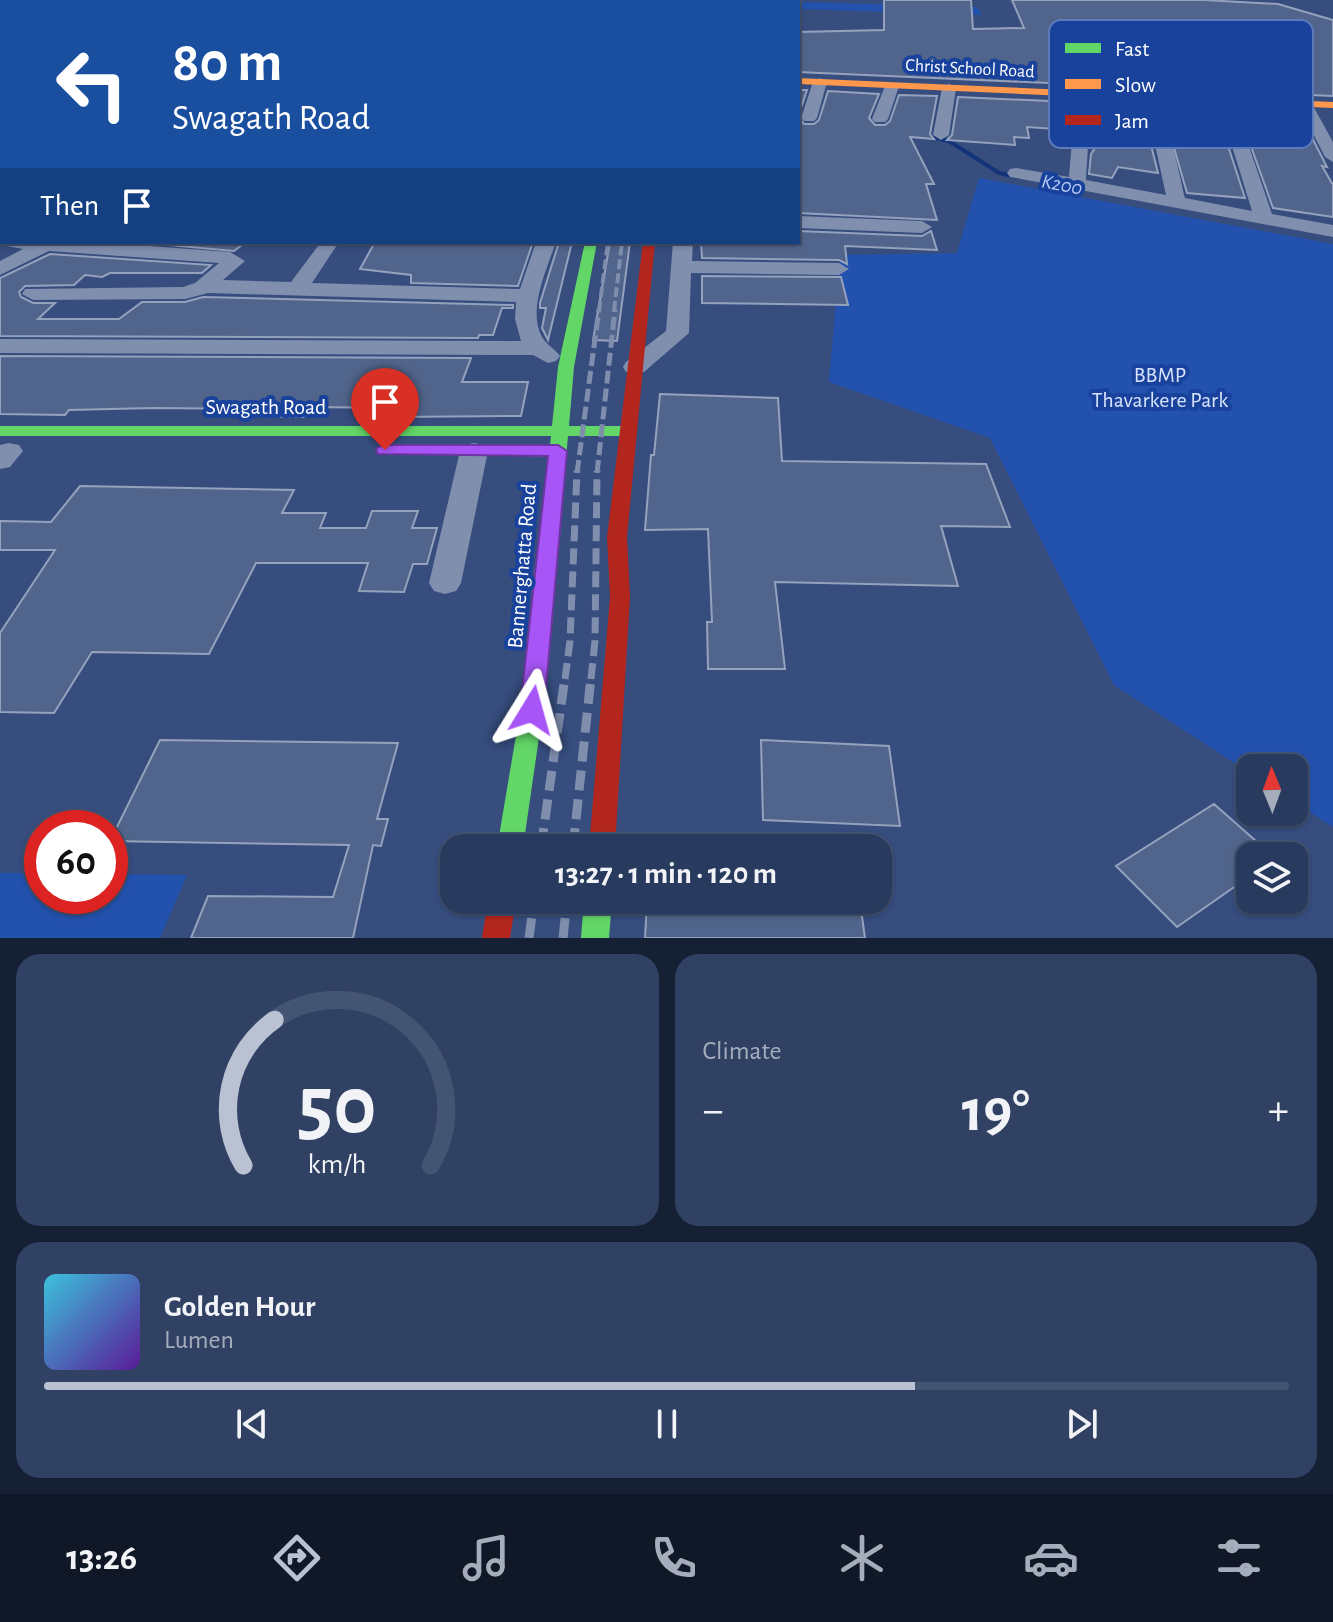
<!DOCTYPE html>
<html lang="en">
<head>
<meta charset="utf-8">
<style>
  :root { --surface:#283a5e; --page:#304164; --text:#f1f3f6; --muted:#a5adbc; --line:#445473; --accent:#b9c1d2 }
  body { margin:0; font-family:"Alegreya Sans",sans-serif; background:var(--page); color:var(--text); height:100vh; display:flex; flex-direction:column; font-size:30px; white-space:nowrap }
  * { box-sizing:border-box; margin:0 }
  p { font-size:26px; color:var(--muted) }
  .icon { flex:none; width:44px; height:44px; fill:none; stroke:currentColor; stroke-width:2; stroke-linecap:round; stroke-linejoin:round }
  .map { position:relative; height:938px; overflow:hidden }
  .details { display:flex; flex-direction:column; gap:16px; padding:16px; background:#162034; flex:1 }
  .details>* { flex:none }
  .hud { position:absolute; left:0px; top:0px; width:800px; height:244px; box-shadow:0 2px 6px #0004,0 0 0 2px var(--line); background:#1a4fa0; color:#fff; overflow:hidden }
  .needle { width:52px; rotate:359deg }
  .controls { position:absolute; left:1236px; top:754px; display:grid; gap:16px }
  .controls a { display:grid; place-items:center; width:72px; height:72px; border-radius:16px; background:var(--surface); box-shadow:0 2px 6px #0004,0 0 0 2px var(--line); font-size:40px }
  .speed { position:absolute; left:24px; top:810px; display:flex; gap:16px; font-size:40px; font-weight:700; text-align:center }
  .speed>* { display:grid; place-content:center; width:104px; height:104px; border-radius:50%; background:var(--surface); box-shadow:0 2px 6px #0004,0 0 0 2px var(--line); line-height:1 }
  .speed .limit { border:12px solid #d22; background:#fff; color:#111 }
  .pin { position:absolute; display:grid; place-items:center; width:68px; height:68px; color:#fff; margin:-82px -34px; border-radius:50% 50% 50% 0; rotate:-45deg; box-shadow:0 0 8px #0007 }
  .pin .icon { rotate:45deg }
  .me { position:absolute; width:88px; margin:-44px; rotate:8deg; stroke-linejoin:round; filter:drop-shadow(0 0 6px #0008) }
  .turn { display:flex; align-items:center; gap:28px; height:168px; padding:0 40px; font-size:36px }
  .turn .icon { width:104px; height:104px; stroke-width:2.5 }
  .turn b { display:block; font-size:56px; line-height:68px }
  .then { display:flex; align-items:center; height:76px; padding:0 40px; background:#0003; gap:16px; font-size:30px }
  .big { font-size:60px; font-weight:700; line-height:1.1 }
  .details .widget { flex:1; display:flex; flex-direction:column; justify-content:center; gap:12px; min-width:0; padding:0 28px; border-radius:24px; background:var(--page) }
  .details .dial { align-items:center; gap:0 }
  .dial svg { height:208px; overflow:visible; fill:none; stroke:var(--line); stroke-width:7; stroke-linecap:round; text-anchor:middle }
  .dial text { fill:var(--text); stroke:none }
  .song { display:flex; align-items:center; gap:24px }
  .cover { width:96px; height:96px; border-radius:12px; background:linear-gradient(135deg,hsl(190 70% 55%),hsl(270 70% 35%)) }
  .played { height:8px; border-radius:4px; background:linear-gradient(90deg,var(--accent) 70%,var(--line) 70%) }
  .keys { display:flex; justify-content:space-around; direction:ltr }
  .heat { display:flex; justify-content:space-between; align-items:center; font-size:44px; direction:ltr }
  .details .tiles { flex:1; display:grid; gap:16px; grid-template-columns:1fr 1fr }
  .widget:last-child { grid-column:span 2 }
  .trip { position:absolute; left:440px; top:834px; width:452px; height:80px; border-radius:24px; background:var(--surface); box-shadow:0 2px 6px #0004,0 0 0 2px var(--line); font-weight:700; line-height:80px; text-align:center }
  .tab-bar { display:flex; height:128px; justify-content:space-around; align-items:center; background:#101726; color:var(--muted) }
  .tab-bar .icon { width:56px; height:56px }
  .tab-bar .on { color:var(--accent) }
  .tab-bar b { font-size:36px; color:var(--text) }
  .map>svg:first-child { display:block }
</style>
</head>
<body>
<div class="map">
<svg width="1333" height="938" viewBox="0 0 1333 938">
  <rect width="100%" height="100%" fill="#364d7e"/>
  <path fill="#2351ae" d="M727 0 977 7 982 15 798 9V2Z
    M979 178 1333 244V827L1294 802V768H1250V773L1114 685 990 438 829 382 840 255 957 253Z
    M0 873H42V896H110V874L187 875 160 938H0Z"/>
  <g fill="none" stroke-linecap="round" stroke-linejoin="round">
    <path stroke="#133479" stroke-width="4" d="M922 135 949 141 999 173 1018 177"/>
  </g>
  <path fill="#51648b" stroke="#95a2bd" stroke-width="2" d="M884 0H971L973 29 1024 28 1012 0H1204L1278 4 1333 20V96L1090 85 1081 54 1069 44 1060 52 1070 84 798 72V32L884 30Z
    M798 90H807L798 117 804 124H814L819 120 828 91 879 94 869 118 875 125H885L890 121 899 95 937 96 930 134 934 139 910 137 934 184H926L937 220 798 213Z
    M958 97 1072 102 1070 130 1027 127 1029 138 1014 137 1015 145 947 140 952 135Z
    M1091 103 1141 105 1158 173 1118 167 1112 178 1089 174 1091 154 1105 132 1092 131Z
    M1162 106 1216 109 1245 198 1187 193Z
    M1238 110 1299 112 1327 167 1322 166 1333 185V217L1273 208Z
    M798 231 922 236 931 231 937 250 845 246 847 264 839 260 702 258 701 242H798Z
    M136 242H246L234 251Z
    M375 242H533L518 286 411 283V275L360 269Z
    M559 242H572L548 340 542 328 546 308H540V303Z
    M610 242H630L617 341 593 340Z
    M50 254 211 265 202 273H110L102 277 85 275 74 285 25 286 19 292 21 297 33 303H55L38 319H119L142 302H185L203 297 513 305V308H502L493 335H479L478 338 0 336V278Z
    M702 276 841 277 848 305 702 303Z
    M0 356 471 358 462 382H528L521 416 393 417 396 408 309 407 303 417 258 416 262 409 153 408 69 410 65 415 0 414Z
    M660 394 778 398 782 461 986 464 1010 527 941 526 958 586 775 582 785 669H708L707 622H712L708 529 645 530 651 455H654Z
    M80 486 294 490 282 513H326L320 528H366L372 511H418L412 528H437L427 564H413L404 592 359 591 368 563H256L209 654 92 652 54 713 0 712V633L55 550H0V521L51 522Z
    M160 740 398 743 377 819H388L381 846 373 845 353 938H191L208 896 333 897 349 845 110 841Z
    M761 740 889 746 900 826 763 820Z
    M1214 804 1273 856H1250V876L1177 927 1116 866Z
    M647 902 861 909 865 938H645Z"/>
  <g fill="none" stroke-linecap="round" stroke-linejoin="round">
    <path fill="#818faf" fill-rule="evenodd" d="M2 24V32L0 33V25Z
      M1069 47C1098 60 1087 153 1086 180L1166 195 1150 122 1141 97 1148 93C1166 100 1180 178 1185 198L1252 211 1224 120 1215 100 1222 96 1227 97 1240 120 1272 214 1333 225V237L1010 177 1007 173 1010 169 1016 168 1069 177 1076 93 1063 51Z
      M2 54V62L0 63V55Z
      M820 78 827 82 817 118 814 121H804L801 118 813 82Z
      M892 82 899 86 888 119 885 122H875L872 119 885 86Z
      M949 84 956 88 949 135 941 140 933 135 942 88Z
      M1305 100 1312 104 1333 142V162L1325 157 1298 104Z
      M0 120H2V130H0Z
      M0 154H2V164H0Z
      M798 216 922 221 932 227 922 233 798 228Z
      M4 242H95L230 252 245 261 223 280 291 282 321 242H339L312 283 520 289 536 242H556C547 269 527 310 542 337 547 345 555 349 560 356L556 361 548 363 533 355 0 353V339L521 341 515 319 516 302 208 293 185 299 33 300 22 294 25 289 183 287 195 283 219 263 49 251 0 275V261L23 249 7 246Z
      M673 242H693L692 261 839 263 849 269 839 275 691 273 689 333 644 372H626L623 367 626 362 666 331Z
      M9 443 19 445 23 451 10 467 0 469V445Z
      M474 443 484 445 488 451 461 583 456 591 445 594 434 591 429 583 460 451 464 445Z"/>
    <path fill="#63d668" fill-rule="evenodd" d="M585 242H597L574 367 569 426H628L637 431 628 436H568L547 682 523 848H497L525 682 551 436H0V426H552L558 367Z
      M584 900H612L609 938H581Z"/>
    <path fill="#ff974d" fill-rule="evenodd" d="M647 0H656L654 2Z
      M798 78 1333 102V108L798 84Z"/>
    <path fill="#b3261e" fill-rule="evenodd" d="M697 0H706L704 2Z
      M643 242H655L627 537 630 597 615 848H589L610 597 607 537Z
      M488 900H516L510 938H482Z"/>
    <path stroke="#808eae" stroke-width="4" stroke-dasharray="10 4" stroke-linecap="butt" d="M599 311 608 242
      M614 311 622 242"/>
    <path stroke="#808eae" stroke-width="5" stroke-dasharray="13 5" stroke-linecap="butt" d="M577 473 599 309
      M597 473 615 309"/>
    <path stroke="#808eae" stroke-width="7" stroke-dasharray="16 7" stroke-linecap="butt" d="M565 679 570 641 577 471
      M591 679 595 641 597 471"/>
    <path stroke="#808eae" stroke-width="9" stroke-dasharray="20 9" stroke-linecap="butt" d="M541 848 565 677
      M573 848 591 677
      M529 938 534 900
      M563 938 567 900"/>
  </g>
  <path fill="#a855f7" stroke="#6d37a1" stroke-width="2" d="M385 445H558L567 451 544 710 540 717 532 719 524 717 520 710 548 456 378 454 376 450 378 447Z"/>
  <g text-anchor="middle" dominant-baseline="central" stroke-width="8" stroke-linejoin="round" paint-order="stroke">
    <g font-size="18" fill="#fff" stroke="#18429c">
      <text transform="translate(970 69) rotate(3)">Christ School Road</text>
    </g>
    <g font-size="20" font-style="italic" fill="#bcd0f8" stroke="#18429c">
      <text transform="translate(1062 185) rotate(11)">K200</text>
    </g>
    <g font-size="22" fill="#d7e3fc" stroke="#18429c">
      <text x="1160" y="375">BBMP<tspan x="1160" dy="25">Thavarkere Park</tspan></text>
    </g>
    <g font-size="22" fill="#fff" stroke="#18429c">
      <text x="266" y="407">Swagath Road</text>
      <text transform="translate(522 566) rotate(-85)">Bannerghatta Road</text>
    </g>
  </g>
  <rect x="1049" y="20" width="264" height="128" rx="12" fill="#18429c" stroke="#5d7bba" stroke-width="2"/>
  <rect x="1065" y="43" width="36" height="10" fill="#63d668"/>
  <rect x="1065" y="79" width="36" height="10" fill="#ff974d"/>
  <rect x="1065" y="115" width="36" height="10" fill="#b3261e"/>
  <g font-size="22" fill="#fff">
    <text x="1115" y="56">Fast</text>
    <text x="1115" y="92">Slow</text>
    <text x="1115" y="128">Jam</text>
  </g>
</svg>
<div class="controls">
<a><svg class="needle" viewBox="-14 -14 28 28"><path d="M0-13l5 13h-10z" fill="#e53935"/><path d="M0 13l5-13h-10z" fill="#a5adbc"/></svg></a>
<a><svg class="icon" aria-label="layers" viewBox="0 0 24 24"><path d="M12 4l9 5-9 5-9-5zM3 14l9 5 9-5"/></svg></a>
</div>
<div class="speed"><div class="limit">60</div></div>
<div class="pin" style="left:385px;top:450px;background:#d93025"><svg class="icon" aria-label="arrive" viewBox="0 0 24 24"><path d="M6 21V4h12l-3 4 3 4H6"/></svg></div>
<svg class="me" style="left:532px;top:710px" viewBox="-20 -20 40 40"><path d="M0-17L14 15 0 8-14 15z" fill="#a855f7" stroke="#fff" stroke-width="4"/></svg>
<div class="trip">13:27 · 1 min · 120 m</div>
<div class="hud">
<div class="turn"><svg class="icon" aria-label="left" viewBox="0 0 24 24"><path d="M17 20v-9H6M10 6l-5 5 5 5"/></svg><div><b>80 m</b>Swagath Road</div></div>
<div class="then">Then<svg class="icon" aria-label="arrive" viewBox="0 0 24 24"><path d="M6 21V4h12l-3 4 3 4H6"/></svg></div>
</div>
</div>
<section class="details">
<div class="tiles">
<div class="widget dial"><svg viewBox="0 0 100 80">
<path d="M14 69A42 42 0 1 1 86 69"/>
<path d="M14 69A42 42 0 0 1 26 13" stroke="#b9c1d2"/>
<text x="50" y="56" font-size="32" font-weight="700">50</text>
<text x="50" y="72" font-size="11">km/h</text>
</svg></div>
<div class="widget"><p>Climate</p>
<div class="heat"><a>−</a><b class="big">19°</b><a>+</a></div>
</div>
<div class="widget">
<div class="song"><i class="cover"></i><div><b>Golden Hour</b><p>Lumen</p></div></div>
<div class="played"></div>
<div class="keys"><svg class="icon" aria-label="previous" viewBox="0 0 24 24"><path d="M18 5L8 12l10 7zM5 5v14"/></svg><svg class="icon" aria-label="pause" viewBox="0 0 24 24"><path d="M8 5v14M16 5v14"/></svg><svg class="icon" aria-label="next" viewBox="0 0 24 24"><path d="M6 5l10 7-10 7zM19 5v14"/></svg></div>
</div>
</div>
</section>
<nav class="tab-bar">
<b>13:26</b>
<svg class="icon on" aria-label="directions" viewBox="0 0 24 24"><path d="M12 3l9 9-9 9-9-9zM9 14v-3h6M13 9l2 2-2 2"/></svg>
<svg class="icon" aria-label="music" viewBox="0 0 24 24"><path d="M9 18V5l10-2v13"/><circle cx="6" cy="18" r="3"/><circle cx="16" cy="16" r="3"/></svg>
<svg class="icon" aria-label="phone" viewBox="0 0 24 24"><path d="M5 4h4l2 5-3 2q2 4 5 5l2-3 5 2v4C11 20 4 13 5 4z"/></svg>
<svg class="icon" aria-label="climate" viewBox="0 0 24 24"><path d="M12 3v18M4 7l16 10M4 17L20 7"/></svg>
<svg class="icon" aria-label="car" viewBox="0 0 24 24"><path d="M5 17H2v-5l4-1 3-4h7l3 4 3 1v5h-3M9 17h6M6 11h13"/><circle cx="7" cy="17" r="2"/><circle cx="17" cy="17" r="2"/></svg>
<svg class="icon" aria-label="filters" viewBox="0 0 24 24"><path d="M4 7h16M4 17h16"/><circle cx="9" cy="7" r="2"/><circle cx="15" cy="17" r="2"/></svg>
</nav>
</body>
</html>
